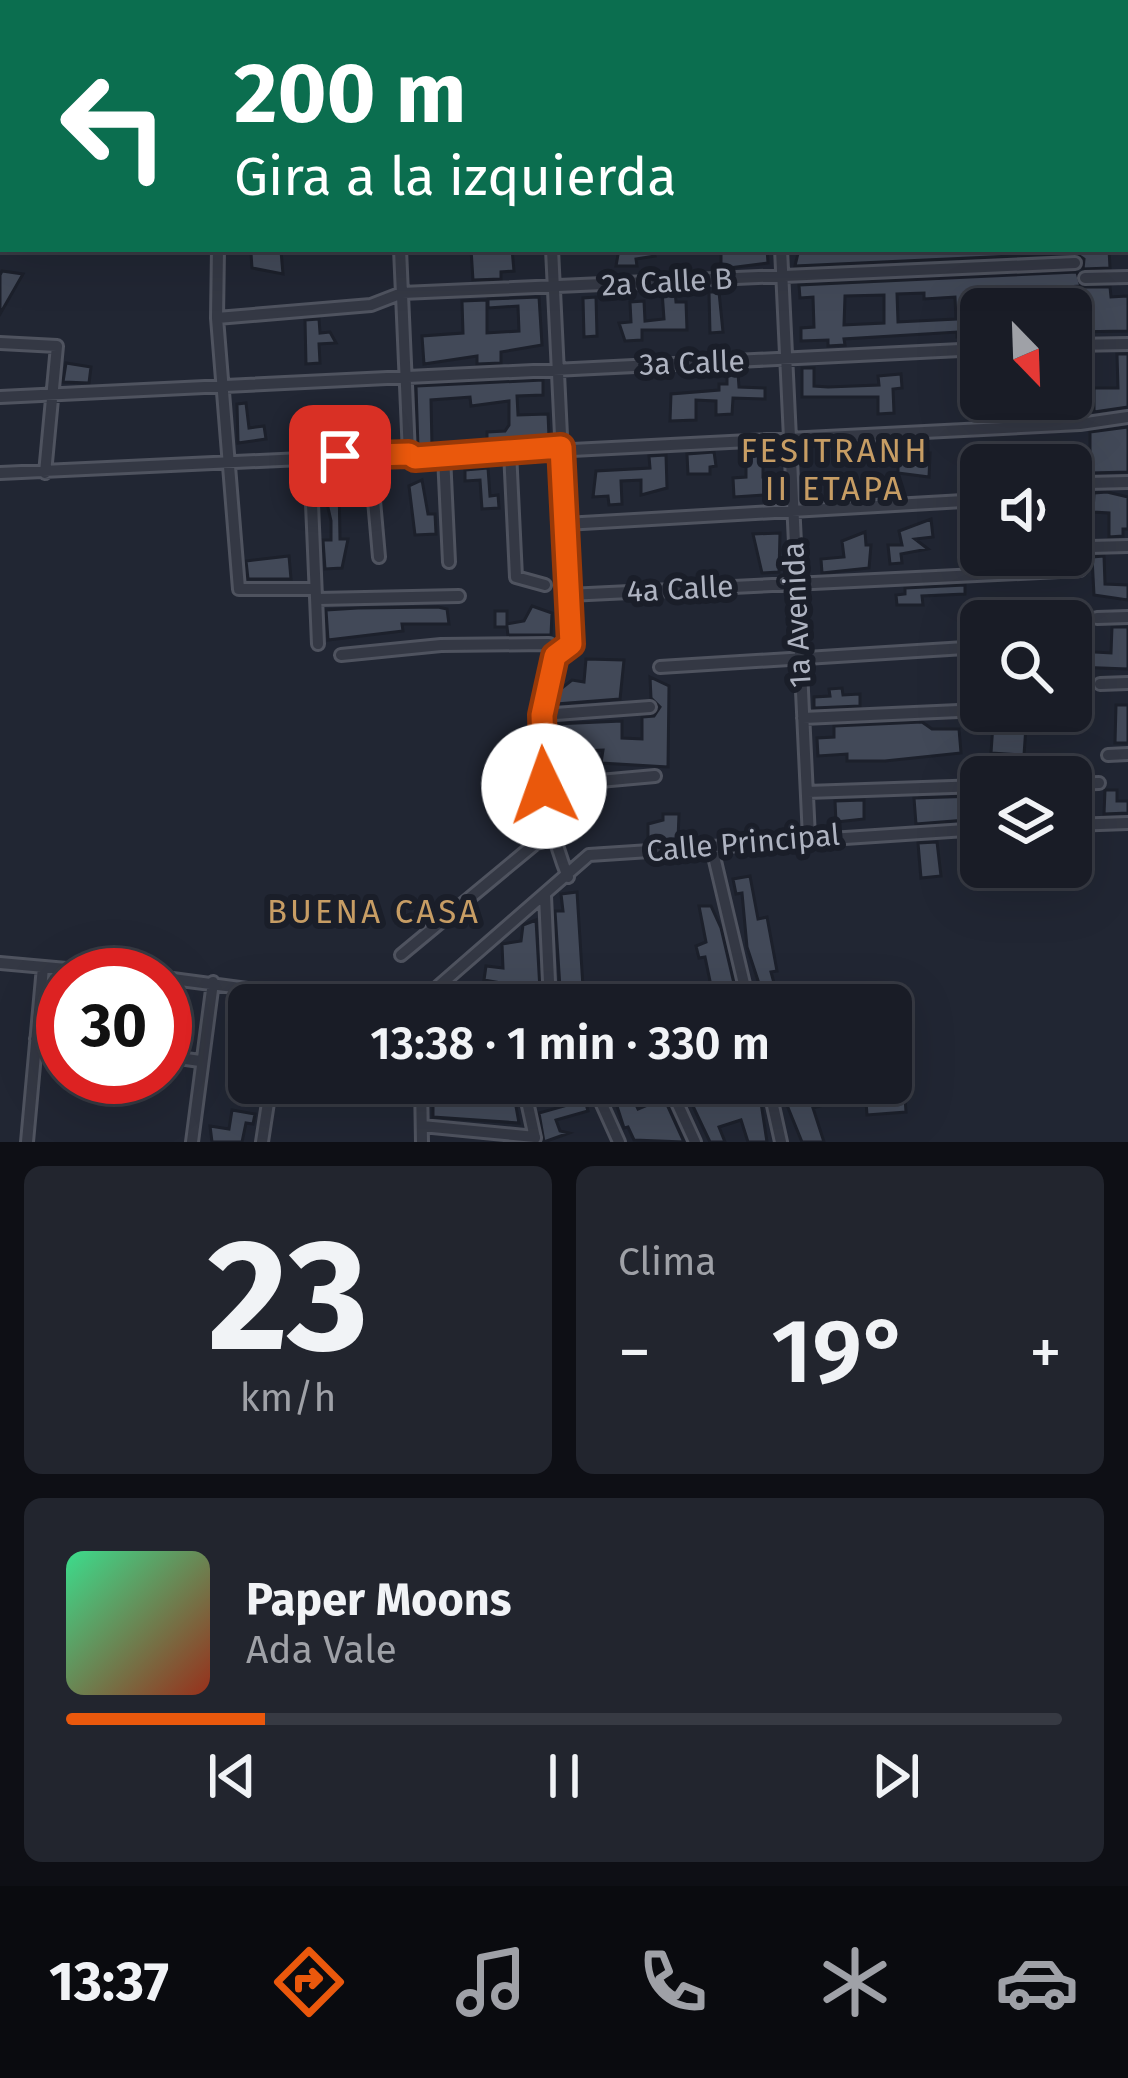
<!DOCTYPE html>
<html lang="es">
<head>
<meta charset="utf-8">
<style>
  :root { --surface:#191c26; --page:#22252e; --text:#f1f3f6; --muted:#9fa1a7; --line:#373a43; --accent:#ea580c }
  body { margin:0; font-family:"Fira Sans",sans-serif; background:var(--page); color:var(--text); height:100vh; display:flex; flex-direction:column; font-size:45px; white-space:nowrap }
  * { box-sizing:border-box; margin:0 }
  p { font-size:39px; color:var(--muted) }
  .icon { flex:none; width:66px; height:66px; fill:none; stroke:currentColor; stroke-width:2; stroke-linecap:round; stroke-linejoin:round }
  .map { position:relative; height:1142px; overflow:hidden }
  .side { display:flex; flex-direction:column; gap:24px; padding:24px; background:#0e0f15; flex:1 }
  .side>* { flex:none }
  .banner { position:absolute; left:0px; top:0px; width:1128px; height:252px; box-shadow:0 12px 48px #0002,0 0 0 3px var(--line); background:#0b6e4f; color:#fff; overflow:hidden }
  .needle { width:78px; rotate:157deg }
  .tools { position:absolute; left:960px; top:288px; display:grid; gap:24px }
  .tools a { display:grid; place-items:center; width:132px; height:132px; border-radius:18px; background:var(--surface); box-shadow:0 12px 48px #0002,0 0 0 3px var(--line); font-size:60px }
  .speed { position:absolute; left:36px; top:948px; display:flex; gap:24px; font-size:60px; font-weight:700; text-align:center }
  .speed>* { display:grid; place-content:center; width:156px; height:156px; border-radius:50%; background:var(--surface); box-shadow:0 12px 48px #0002,0 0 0 3px var(--line); line-height:1 }
  .speed .limit { border:18px solid #d22; background:#fff; color:#111 }
  .pin { position:absolute; display:grid; place-items:center; width:102px; height:102px; color:#fff; margin:-51px; border-radius:24px; box-shadow:0 6px 18px #0006 }
  .me { position:absolute; width:132px; margin:-66px; rotate:357deg; stroke-linejoin:round; filter:drop-shadow(0 0 9px #0008) }
  .turn { display:flex; align-items:center; gap:42px; height:252px; padding:0 36px; font-size:54px }
  .turn .icon { width:156px; height:156px; stroke-width:2.5 }
  .turn b { display:block; font-size:84px; line-height:102px }
  .big { font-size:90px; font-weight:600; line-height:1.1 }
  .side .widget { flex:1; display:flex; flex-direction:column; justify-content:center; gap:18px; min-width:0; padding:0 42px; border-radius:18px; background:var(--page) }
  .side .dial { align-items:center; gap:0 }
  .dial b { font-size:156px; line-height:1 }
  .song { display:flex; align-items:center; gap:36px }
  .cover { width:144px; height:144px; border-radius:18px; background:linear-gradient(135deg,hsl(150 70% 55%),hsl(10 70% 35%)) }
  .played { height:12px; border-radius:6px; background:linear-gradient(90deg,var(--accent) 20%,var(--line) 20%) }
  .keys { display:flex; justify-content:space-around; direction:ltr }
  .heat { display:flex; justify-content:space-between; align-items:center; font-size:66px; direction:ltr }
  .side .tiles { flex:1; display:grid; gap:24px; grid-template-columns:1fr 1fr }
  .widget:last-child { grid-column:span 2 }
  .trip { position:absolute; left:228px; top:984px; width:684px; height:120px; border-radius:18px; background:var(--surface); box-shadow:0 12px 48px #0002,0 0 0 3px var(--line); font-weight:600; line-height:120px; text-align:center }
  .tabs { display:flex; height:192px; justify-content:space-around; align-items:center; background:#0a0b0f; color:var(--muted) }
  .tabs .icon { width:84px; height:84px }
  .tabs .selected { color:var(--accent) }
  .tabs b { font-size:54px; color:var(--text) }
  .map>svg:first-child { display:block }
</style>
</head>
<body>
<div class="map">
<svg width="1128" height="1142" viewBox="0 0 1128 1142">
  <rect width="100%" height="100%" fill="#212633"/>
  <path fill="#424958" stroke="#1c202b" stroke-width="3" fill-rule="evenodd" d="M471 249H512L514 271 501 272V279L473 280Z
    M619 249H653L655 256 636 259 637 266H616Z
    M767 249 768 263 721 269V253Z
    M799 249H1109L1110 268 1083 269 1084 259 1075 253 795 266Z
    M281 251 283 274 252 268 251 253Z
    M2 271 23 274 0 314V275Z
    M1077 272 1081 287H1110L1111 297 1128 296V331L1071 332V314L1082 313 1080 286 1033 289 1034 301 1007 303 1006 289 969 291 971 319H981V331L971 332V337H957V332L844 339 845 345 828 346V340L801 341V328L814 327 813 297 800 298 799 285ZM924 293V299L955 297 956 319 898 322 897 294ZM884 295V323L844 325 845 296Z
    M662 291H675L676 302H686L687 330H642V340L625 341 619 323 631 322 630 302 644 301 645 321 664 319Z
    M709 292H719L723 332 710 333Z
    M539 297 542 345 501 352V363L477 364V356L424 364 422 336 463 333 462 301 487 300V333L519 331 518 306 488 308V299Z
    M596 297 597 336 584 337 583 298Z
    M319 319 320 333 330 332 336 343 319 344 320 363 306 364 305 320Z
    M1117 354H1128V407L1094 412V388H1118Z
    M66 363 91 367 89 383 63 382Z
    M802 368H814V386L828 387 879 385 878 376 901 374 902 388 893 389 894 413 878 414V397H802Z
    M727 373H738L739 387 765 388V399L733 398 732 414 716 415V401L696 400V420L670 421 671 394 719 390V384H727Z
    M543 380V395L517 396 518 415 548 414 549 437 487 444V432L505 431 509 425V401L471 406 470 397 431 400 432 447 418 448 416 386Z
    M1007 399H1070L1071 415 1008 418Z
    M246 403 249 428 264 426 266 439 238 443 237 404Z
    M1128 427V472L1090 473V432Z
    M763 450V477L778 476 779 494 734 497 733 478 746 477V451Z
    M714 452 716 466 710 467V474H688L687 454Z
    M914 453H930L929 477 898 473V463L914 462Z
    M666 455 667 488 641 495V480L621 481 622 504 609 505 608 496 593 497 596 471 650 468 649 456Z
    M488 468 490 496 498 495 499 508 482 509 480 480 465 481V470Z
    M422 480 428 514H435L436 534 415 535 409 486Z
    M323 485H339L340 539H348L342 568 325 569 323 540H331V521Z
    M1107 492 1128 497V529H1123V536L1109 537V513L1093 512 1094 493Z
    M931 519 933 537 915 539 928 549 901 554 902 563 890 564 888 545H902L899 531Z
    M865 532 866 545H871L869 568 822 573 821 559 844 557 842 541Z
    M780 533 779 572 762 573 753 534Z
    M289 556 291 579H248L246 561Z
    M1104 556 1105 584 1128 585V600L1094 595 1092 557Z
    M965 585V594L922 596 923 605H897L896 595 905 594V588Z
    M532 606 552 613 551 635H508L507 627H495V611H507V624L524 621Z
    M358 608 438 607 447 609 449 624H402L403 631 328 640 326 610Z
    M1112 627H1128V669L1075 667 1076 651 1111 653Z
    M586 659 624 660 620 699 556 704 558 691 572 680 584 682Z
    M650 677 669 686 668 767 601 763 603 750 553 752 554 724 622 721V738L642 739V717L654 716 660 707 651 698Z
    M842 688 843 695 860 694V706L814 708V697L830 696 829 689Z
    M1116 705H1128V743H1115Z
    M922 722 932 729H959L961 753 885 761H847V754L818 756 817 738 834 737V726Z
    M993 724 1026 726 1024 755 991 753Z
    M1105 790H1117V801H1128V813L1104 814Z
    M978 796 979 819 916 824 914 798Z
    M864 800V819L836 822 835 801Z
    M663 814H679L678 839 648 841V824L663 820Z
    M937 842 941 876 921 878 918 843Z
    M750 876 758 919 767 917 777 971 771 972 780 1005H766L747 947 742 893 736 894 733 879Z
    M577 892 583 987 560 988 555 911H563L561 894Z
    M699 906H711L721 928 739 1005H715L705 957 699 958 696 946 706 942Z
    M536 920 540 990 484 980 486 966 503 968 502 944 521 941 523 925Z
    M433 1083H498L497 1089 513 1090 519 1123 433 1117Z
    M743 1083H758L767 1142H748L741 1120 719 1127 725 1142H710L691 1102 745 1090Z
    M778 1083H829L834 1102 813 1108 824 1142H802Z
    M631 1094 638 1109 664 1098 684 1142 634 1140 628 1127 624 1128 615 1100Z
    M905 1098 906 1112 867 1115 866 1101Z
    M585 1100 588 1111 556 1120 560 1131 569 1133 544 1142 539 1113Z
    M232 1110 255 1114 253 1124 246 1123 242 1142H212L210 1126 229 1129Z"/>
  <g fill="none" stroke-linecap="round" stroke-linejoin="round">
    <defs>
      <path id="minor" d="M26 0 33 3
        M452 0 454 3
        M770 0V3
        M114 3 115 0
        M193 3 195 0
        M596 3 599 0
        M0 41 3 43
        M0 198 3 194
        M1125 204H1128
        M218 249 217 318 239 589H312
        M400 249 409 454 415 458 1080 424 1128 417
        M552 249 571 643 555 656C537 734 538 801 568 877
        M781 249 809 838
        M1085 278 1128 277
        M217 318 371 305 402 293 1075 263
        M0 343 57 346 45 473
        M1071 345 1128 344
        M0 397 981 349
        M510 451 516 577 545 585
        M370 455 379 557
        M444 456 449 562
        M310 457 318 644
        M0 473 409 454
        M1071 495 1088 483 1128 482
        M565 524 981 500
        M1090 547 1128 546
        M568 595 1080 570
        M318 599 459 596
        M1097 618 1128 617
        M1071 642 1087 641
        M341 655 441 645 549 644 555 656
        M660 667 981 647
        M1100 684 1128 683
        M1071 705H1083
        M542 715 650 707
        M803 718 981 710
        M1108 755 1128 754
        M1071 784 1099 783
        M544 786 655 776
        M807 792 981 786
        M1071 825 1128 823
        M712 848 749 1005
        M401 955 536 843 553 839
        M0 963 133 975
        M165 978 369 1005
        M440 986 550 1003 545 896
        M417 1005 589 855 981 829
        M36 1039 63 1043
        M165 1056 200 1061
        M421 1083 422 1142
        M523 1083 535 1138
        M585 1083 596 1091 619 1142
        M668 1083 695 1142
        M768 1083 781 1142
        M422 1126 535 1137
        M27 1142 43 967
        M192 1142 213 982
        M262 1142 271 1083"/>
    </defs>
    <use href="#minor" stroke="#4f535f" stroke-width="16"/>
    <use href="#minor" stroke="#343844" stroke-width="10"/>
  </g>
  <g fill="none" stroke-linecap="round" stroke-linejoin="round">
    <defs>
      <path id="route" d="M340 456 409 454 415 458 561 447 571 644 555 656 542 715 544 786"/>
    </defs>
    <use href="#route" stroke="#983908" stroke-width="30"/>
    <use href="#route" stroke="#ea580c" stroke-width="21"/>
  </g>
  <g text-anchor="middle" dominant-baseline="central" stroke-width="12" stroke-linejoin="round" paint-order="stroke">
    <g font-size="30" fill="#aeb3c1" stroke="#1a1e29">
      <text transform="translate(667 282) rotate(-3)">2a Calle B</text>
      <text transform="translate(692 363) rotate(-2)">3a Calle</text>
      <text transform="translate(680 589) rotate(-3)">4a Calle</text>
      <text transform="translate(797 615) rotate(-93)">1a Avenida</text>
      <text transform="translate(743 843) rotate(-5)">Calle Principal</text>
    </g>
    <g font-size="33" letter-spacing="3" fill="#c79d64" stroke="#1a1e29">
      <text x="835" y="451">FESITRANH<tspan x="835" dy="38">II ETAPA</tspan></text>
      <text x="374" y="912">BUENA CASA</text>
    </g>
  </g>
</svg>
<div class="tools">
<a><svg class="needle" viewBox="-14 -14 28 28"><path d="M0-13l5 13h-10z" fill="#e53935"/><path d="M0 13l5-13h-10z" fill="#9fa1a7"/></svg></a>
<a><svg class="icon" aria-label="sound" viewBox="0 0 24 24"><path d="M4 9h4l5-4v14l-5-4H4zM17 9q2 3 0 6"/></svg></a>
<a><svg class="icon" aria-label="search" viewBox="0 0 24 24"><circle cx="10" cy="10" r="6"/><path d="M15 15l6 6"/></svg></a>
<a><svg class="icon" aria-label="layers" viewBox="0 0 24 24"><path d="M12 4l9 5-9 5-9-5zM3 14l9 5 9-5"/></svg></a>
</div>
<div class="speed"><div class="limit">30</div></div>
<div class="pin" style="left:340px;top:456px;background:#d93025"><svg class="icon" aria-label="arrive" viewBox="0 0 24 24"><path d="M6 21V4h12l-3 4 3 4H6"/></svg></div>
<svg class="me" style="left:544px;top:786px" viewBox="-20 -20 40 40"><circle r="19" fill="#fff"/><path d="M0-13L10 11 0 6-10 11z" fill="#ea580c"/></svg>
<div class="trip">13:38 · 1 min · 330 m</div>
<div class="banner">
<div class="turn"><svg class="icon" aria-label="left" viewBox="0 0 24 24"><path d="M17 20v-9H6M10 6l-5 5 5 5"/></svg><div><b>200 m</b>Gira a la izquierda</div></div>
</div>
</div>
<section class="side">
<div class="tiles">
<div class="widget dial"><b>23</b><p>km/h</p></div>
<div class="widget"><p>Clima</p>
<div class="heat"><a>−</a><b class="big">19°</b><a>+</a></div>
</div>
<div class="widget">
<div class="song"><i class="cover"></i><div><b>Paper Moons</b><p>Ada Vale</p></div></div>
<div class="played"></div>
<div class="keys"><svg class="icon" aria-label="previous" viewBox="0 0 24 24"><path d="M18 5L8 12l10 7zM5 5v14"/></svg><svg class="icon" aria-label="pause" viewBox="0 0 24 24"><path d="M8 5v14M16 5v14"/></svg><svg class="icon" aria-label="next" viewBox="0 0 24 24"><path d="M6 5l10 7-10 7zM19 5v14"/></svg></div>
</div>
</div>
</section>
<nav class="tabs">
<b>13:37</b>
<svg class="icon selected" aria-label="directions" viewBox="0 0 24 24"><path d="M12 3l9 9-9 9-9-9zM9 14v-3h6M13 9l2 2-2 2"/></svg>
<svg class="icon" aria-label="music" viewBox="0 0 24 24"><path d="M9 18V5l10-2v13"/><circle cx="6" cy="18" r="3"/><circle cx="16" cy="16" r="3"/></svg>
<svg class="icon" aria-label="phone" viewBox="0 0 24 24"><path d="M5 4h4l2 5-3 2q2 4 5 5l2-3 5 2v4C11 20 4 13 5 4z"/></svg>
<svg class="icon" aria-label="climate" viewBox="0 0 24 24"><path d="M12 3v18M4 7l16 10M4 17L20 7"/></svg>
<svg class="icon" aria-label="car" viewBox="0 0 24 24"><path d="M5 17H2v-5l4-1 3-4h7l3 4 3 1v5h-3M9 17h6M6 11h13"/><circle cx="7" cy="17" r="2"/><circle cx="17" cy="17" r="2"/></svg>
</nav>
</body>
</html>
